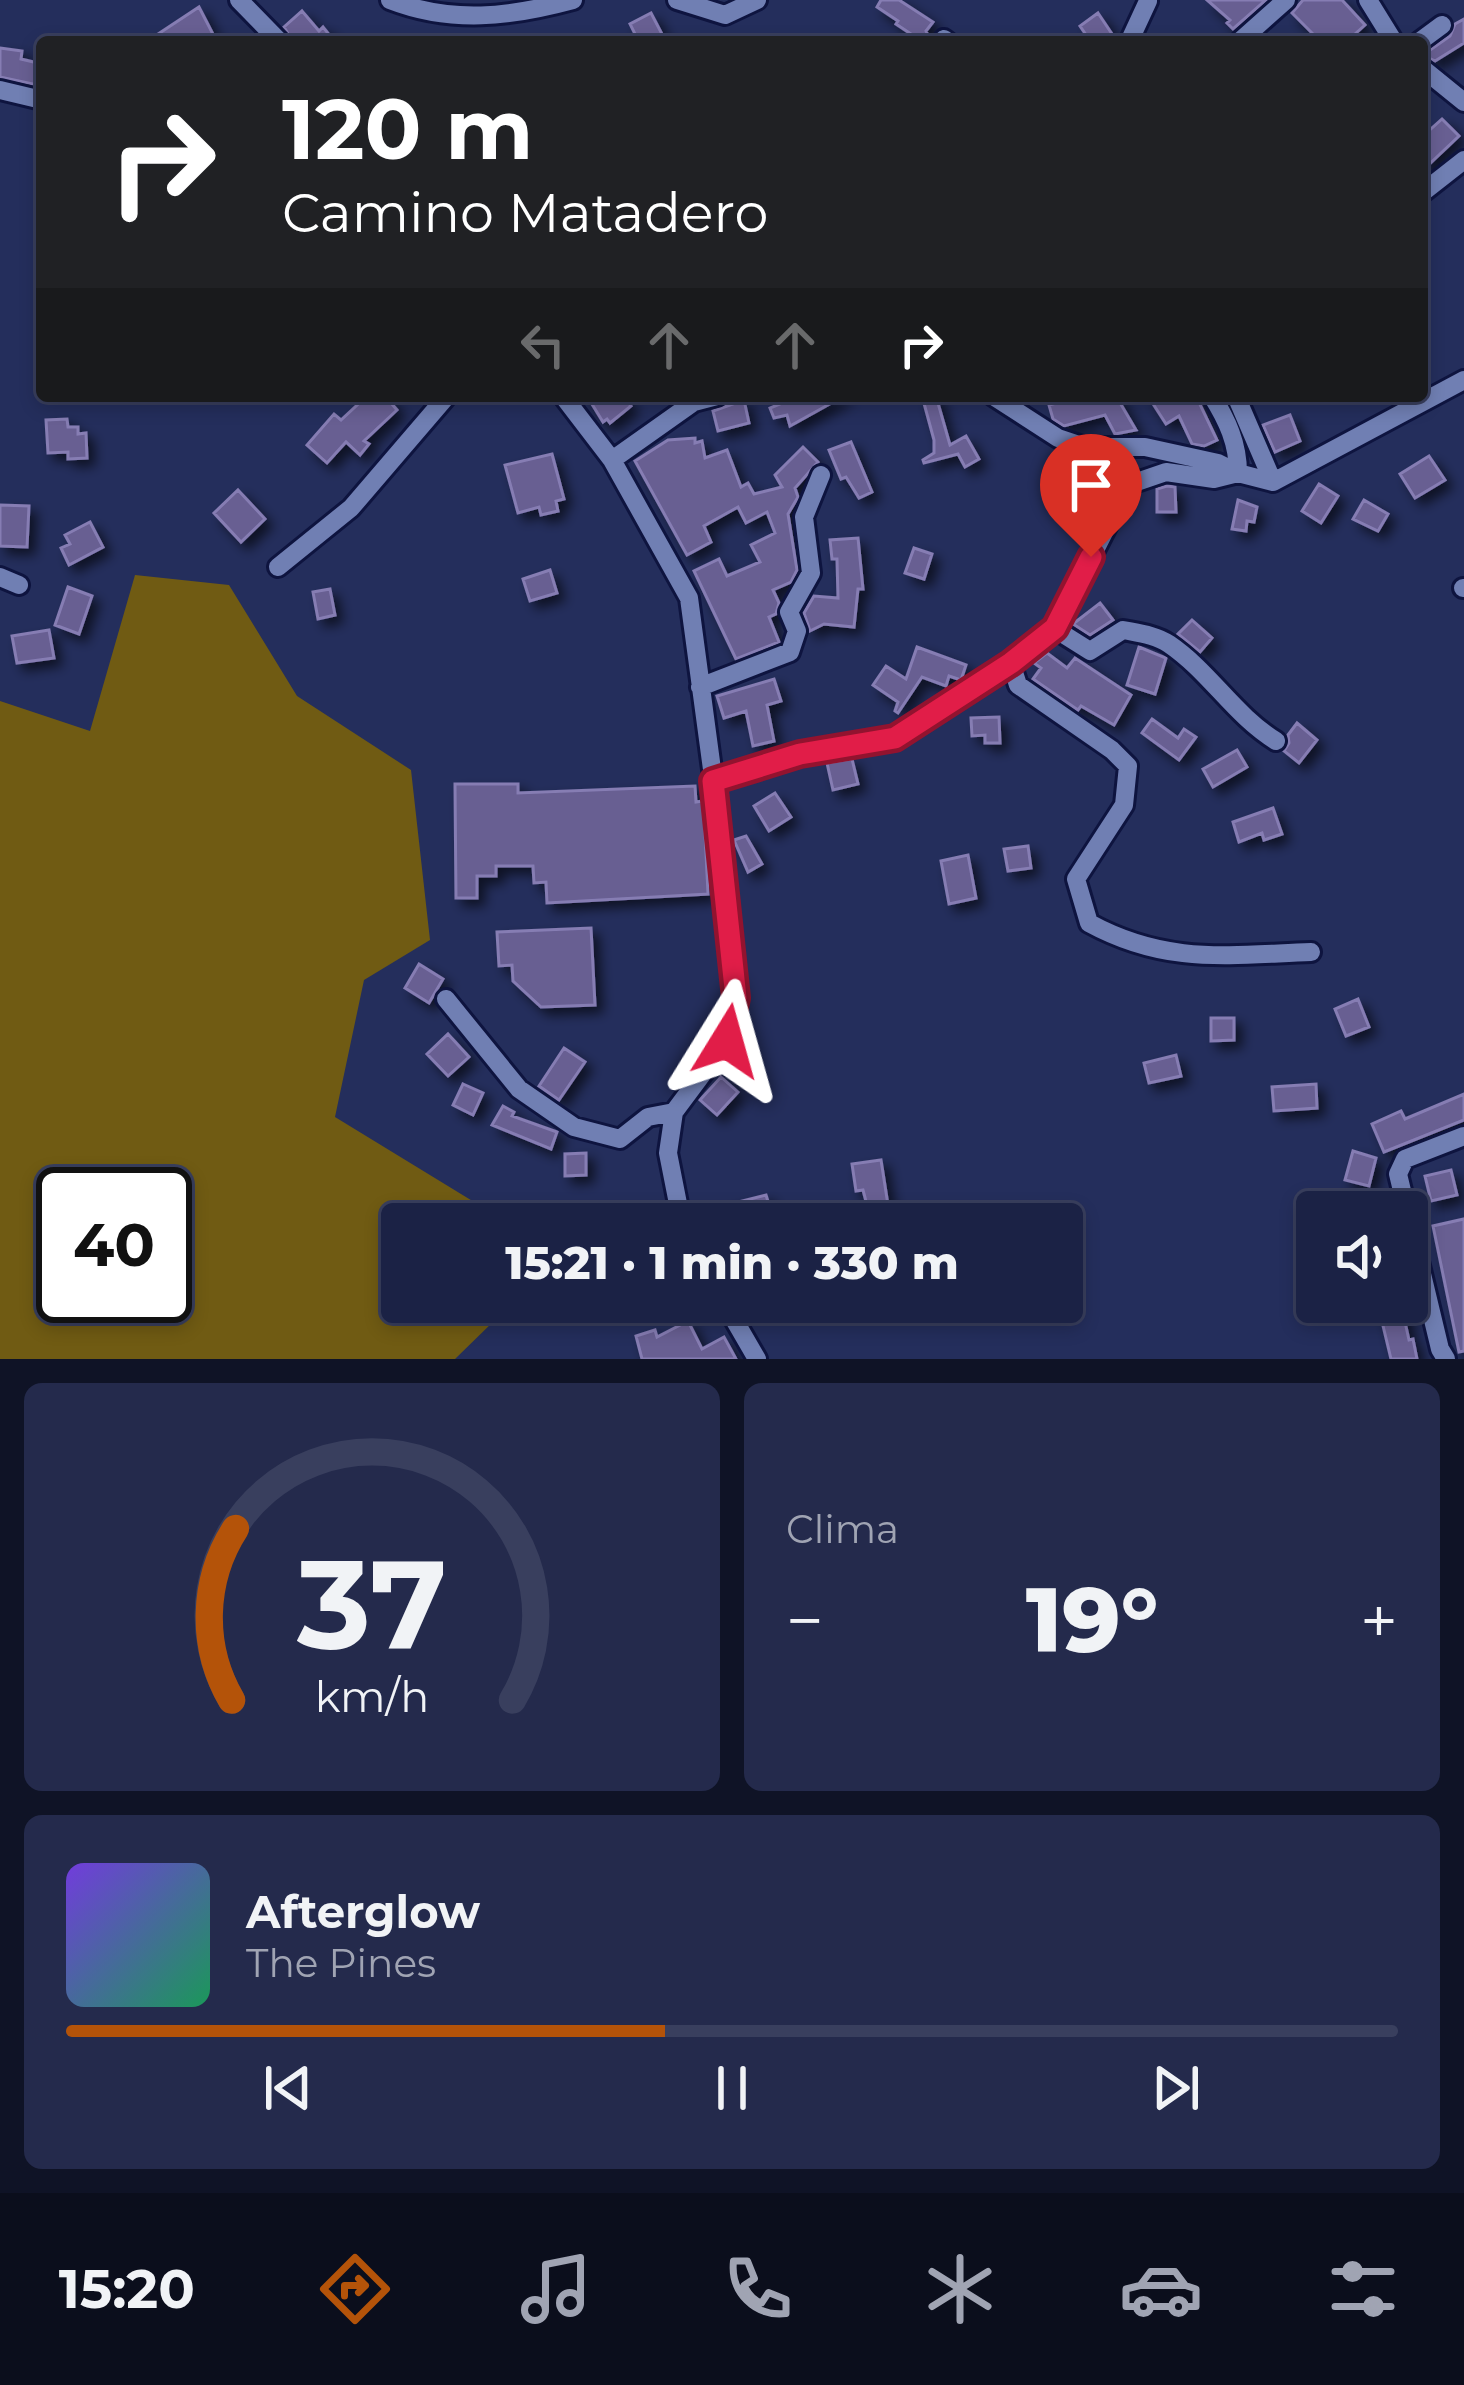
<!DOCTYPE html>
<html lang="es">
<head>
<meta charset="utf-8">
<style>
  :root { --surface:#1b2245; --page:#242a4c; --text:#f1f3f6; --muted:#a0a4b3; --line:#393f5e; --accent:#b45309 }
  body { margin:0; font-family:Montserrat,sans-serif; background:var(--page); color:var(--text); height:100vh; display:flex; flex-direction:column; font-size:45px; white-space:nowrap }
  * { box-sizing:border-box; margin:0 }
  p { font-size:39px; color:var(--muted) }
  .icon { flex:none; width:66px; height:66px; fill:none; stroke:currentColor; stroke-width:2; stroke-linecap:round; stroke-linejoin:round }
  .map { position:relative; height:1359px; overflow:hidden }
  .side { display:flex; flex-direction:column; gap:24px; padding:24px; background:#0f1326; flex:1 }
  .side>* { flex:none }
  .hud { position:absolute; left:36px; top:36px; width:1392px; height:366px; border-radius:12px; box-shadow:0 6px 18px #0003,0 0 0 3px var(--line); background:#202124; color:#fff; overflow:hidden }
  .controls { position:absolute; left:1296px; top:1191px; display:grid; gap:24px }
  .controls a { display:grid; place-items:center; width:132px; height:132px; border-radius:12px; background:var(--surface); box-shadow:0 6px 18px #0003,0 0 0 3px var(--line); font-size:60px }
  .speed { position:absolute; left:36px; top:1167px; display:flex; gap:24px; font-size:60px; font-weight:700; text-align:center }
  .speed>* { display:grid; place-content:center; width:156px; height:156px; border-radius:50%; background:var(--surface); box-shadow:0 6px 18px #0003,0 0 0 3px var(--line); line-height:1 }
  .speed .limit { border:6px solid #111; border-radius:18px; background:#fff; color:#111 }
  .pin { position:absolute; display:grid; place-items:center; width:102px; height:102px; color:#fff; margin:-123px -51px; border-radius:50% 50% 50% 0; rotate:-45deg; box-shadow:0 0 12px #0007 }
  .pin .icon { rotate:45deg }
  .me { position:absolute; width:132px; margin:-66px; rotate:8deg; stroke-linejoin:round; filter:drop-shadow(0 0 9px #0008) }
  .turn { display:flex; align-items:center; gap:42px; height:252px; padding:0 48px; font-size:54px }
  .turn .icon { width:156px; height:156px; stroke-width:2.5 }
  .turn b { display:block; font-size:84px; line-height:102px }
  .lanes { display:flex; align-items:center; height:114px; padding:0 48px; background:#0003; justify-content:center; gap:60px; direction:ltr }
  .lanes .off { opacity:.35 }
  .big { font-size:90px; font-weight:800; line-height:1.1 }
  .side .widget { flex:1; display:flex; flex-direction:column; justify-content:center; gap:18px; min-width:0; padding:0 42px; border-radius:18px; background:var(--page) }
  .side .dial { align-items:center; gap:0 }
  .dial svg { height:312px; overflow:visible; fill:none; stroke:var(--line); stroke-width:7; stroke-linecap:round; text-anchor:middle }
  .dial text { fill:var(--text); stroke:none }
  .song { display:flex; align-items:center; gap:36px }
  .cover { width:144px; height:144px; border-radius:18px; background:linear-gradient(135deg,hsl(260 70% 55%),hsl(150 70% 35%)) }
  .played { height:12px; border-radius:6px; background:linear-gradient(90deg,var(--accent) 45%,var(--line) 45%) }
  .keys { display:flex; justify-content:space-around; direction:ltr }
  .heat { display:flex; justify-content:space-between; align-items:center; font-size:66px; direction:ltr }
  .side .tiles { flex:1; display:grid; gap:24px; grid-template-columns:1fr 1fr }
  .widget:last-child { grid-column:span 2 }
  .trip { position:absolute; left:381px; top:1203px; width:702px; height:120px; border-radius:12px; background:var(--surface); box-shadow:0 6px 18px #0003,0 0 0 3px var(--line); font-weight:800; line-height:120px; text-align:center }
  .tab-bar { display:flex; height:192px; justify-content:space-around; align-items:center; background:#0b0e1c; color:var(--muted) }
  .tab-bar .icon { width:84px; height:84px }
  .tab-bar .selected { color:var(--accent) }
  .tab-bar b { font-size:54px; color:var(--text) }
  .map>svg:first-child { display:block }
</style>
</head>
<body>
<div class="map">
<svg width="1464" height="1359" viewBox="0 0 1464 1359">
  <defs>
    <filter id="shadow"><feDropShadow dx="7" dy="7" stdDeviation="6" flood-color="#0009"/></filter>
  </defs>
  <rect width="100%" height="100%" fill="#242e5c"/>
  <path fill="#705b13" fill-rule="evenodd" d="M135 575 229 585 297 696 411 770 430 940 364 980 335 1117 479 1205 482 1224H402V1302H494L497 1318 455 1359H0V701L90 731ZM63 1194H165V1296H63Z"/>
  <path fill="#675e92" stroke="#867db3" stroke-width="3" filter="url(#shadow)" d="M881 0H899L933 22 926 31 931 42H923L896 24 898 21 877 7Z
    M1207 0H1266L1233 29 1227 23 1230 20Z
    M1303 0H1342L1365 25 1346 42H1310L1315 36 1292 13Z
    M199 7 217 42H146Z
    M302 11 319 31 323 27 335 42H293L284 27Z
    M651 13 663 36 651 42H639L630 24Z
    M1098 13 1116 40V42H1091L1080 26Z
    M1464 19V43L1435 61 1423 55 1450 36 1455 24Z
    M0 48 22 51 21 59 42 64V86L0 77Z
    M1442 119 1459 136 1422 171V137Z
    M367 396 376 402 385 396 397 410 364 441 369 444 360 455 346 442 327 463 307 445 334 414 341 420Z
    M587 396H623L631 406 610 423 607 419 603 422Z
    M799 396H844L790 426 787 415 774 418 770 408Z
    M922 396H936L950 445 966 436 979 459 965 467 958 454 924 463 923 460 934 453V440Z
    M1083 396H1116L1136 430 1115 434 1105 415 1064 426 1053 419 1049 405Z
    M1148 396H1196L1217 440 1204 446 1192 444 1179 416 1166 424Z
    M744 400 749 423 718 431 713 411Z
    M1290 415 1300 441 1275 452 1263 425Z
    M67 419 68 427H78V434L86 433 87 458 68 459V452L48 453 46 420Z
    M695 438V443L702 441 705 458 727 450 741 487 748 483 754 494 782 487 775 475 803 447 818 462 795 488 798 497 788 514 797 570 791 582 773 590 779 603 776 614 769 617 779 642 736 659 694 571 719 559 727 576 760 562 751 545 775 533 767 512 746 523 738 507 704 526 711 542 687 555 635 461 668 440Z
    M851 442 872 492 859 498 846 477 841 479 829 450Z
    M552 454 564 499 556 501 558 511 541 515 539 507 518 513 505 465Z
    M1429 456 1445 480 1415 498 1400 474Z
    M1102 467 1112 486 1092 500 1081 478Z
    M1319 484 1338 496 1321 523 1302 511Z
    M1167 486 1175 487 1176 512H1157V489Z
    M238 490 265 519 241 542 214 513Z
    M1238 500 1257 507 1254 522 1247 521 1246 531 1232 529Z
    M1364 500 1388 514 1378 531 1353 519Z
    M0 505 29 506 27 547 0 546Z
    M90 522 103 547 69 565 61 548 70 544 65 535Z
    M858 538 863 589H858L854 627 824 624 810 631 804 613 814 596 838 598 837 559H832L830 540Z
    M914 548 932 554 924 579 905 573Z
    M550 570 557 593 530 601 523 579Z
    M68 587 92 596 79 634 55 625Z
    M330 589 335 615 318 619 313 592Z
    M1100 603 1113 620 1090 635 1073 624Z
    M1192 620 1212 638 1200 652 1178 634Z
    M49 630 54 658 17 663 12 636Z
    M917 647 966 665 961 680 949 676 946 686 922 677 898 713 895 711 898 702 873 685 886 666 906 679Z
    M1139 647 1166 658 1155 694 1127 685Z
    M1047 653 1067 668 1075 658 1131 695 1114 725 1081 706 1078 710 1033 679 1041 668 1034 663Z
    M774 679 781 701 767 705 774 741 753 746 746 711 724 718 717 696Z
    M999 717 1000 743H985V735L972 736 971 718Z
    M1152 719 1178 738 1184 729 1196 737 1179 760 1142 733Z
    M1297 723 1317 740 1299 763 1284 751 1289 743 1288 735Z
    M1237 750 1247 767 1213 787 1203 769Z
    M852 759 858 784 833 790 827 763Z
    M455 784H518V793L695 786 696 802 703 801 704 813 708 894 547 903 546 882 534 883 533 866H496V876H477V898H456Z
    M775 793 791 817 769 831 754 806Z
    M1273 808 1282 834 1264 840 1262 833 1239 842 1233 822Z
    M746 836 762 864 748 872 734 840Z
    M1028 846 1031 868 1008 871 1004 849Z
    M968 855 976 898 949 904 941 861Z
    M591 928 595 1005 541 1007 513 981 512 965 499 966 497 932Z
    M419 964 443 979 429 1003 405 988Z
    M1358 999 1369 1027 1346 1036 1335 1009Z
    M1211 1018H1234V1040L1211 1041Z
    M448 1034 469 1057 448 1076 427 1054Z
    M564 1048 585 1062 559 1100 539 1086Z
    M1176 1055 1181 1076 1149 1083 1144 1063Z
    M721 1077 738 1092 717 1115 700 1100Z
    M463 1084 483 1093 473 1115 453 1105Z
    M1316 1084 1317 1108 1274 1111 1272 1087Z
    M1464 1094V1120L1384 1152 1372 1124 1401 1111 1405 1119Z
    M503 1106 514 1112 512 1116 557 1132 551 1149 492 1125Z
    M1353 1151 1376 1158 1369 1186 1345 1180Z
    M586 1153V1175L565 1176V1154Z
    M881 1160 888 1205 893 1204 897 1218 872 1224 863 1190 856 1191 852 1164Z
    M1451 1170 1457 1195 1431 1201 1425 1176Z
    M766 1195 775 1224H723L718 1207Z
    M1464 1219V1351L1459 1352 1433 1226Z
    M1401 1304 1409 1340 1413 1339 1417 1359H1391L1379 1309Z
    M688 1321 702 1349 724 1337 736 1359H642L636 1336 655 1330 657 1337Z"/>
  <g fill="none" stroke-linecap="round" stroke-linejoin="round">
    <defs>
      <path id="minor" d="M239 0 280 42
        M390 0C452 24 510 17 573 0
        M677 0 725 15 757 0
        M1368 0 1394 42
        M944 39 948 42
        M1129 42 1148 1
        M1239 42 1286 0
        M1419 42 1442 25
        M1422 68 1464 102
        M0 90 42 100
        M1422 193 1464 160
        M563 396 612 460 689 598 718 814 736 998 727 1041 674 1112 668 1153 682 1224
        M993 396 1058 438 1085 447H1145L1218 463 1238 473C1238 443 1227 420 1212 396
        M1236 396 1273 482
        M612 460 694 402 717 396
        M278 567 351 508 447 396
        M0 577 19 585
        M1463 588H1464
        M1055 629 1090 651 1123 630C1138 633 1156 635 1169 644 1210 672 1234 715 1276 741
        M1011 663 1018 685 1112 750 1128 766 1124 805 1076 879 1089 923C1166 965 1227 955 1311 952
        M700 687 790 652 797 631 789 612 811 573 804 517 821 475
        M714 781 800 754 895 738 1011 663 1055 629 1128 485 1166 472 1214 479 1238 473 1273 482 1464 380
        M446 999 519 1089 574 1127 620 1139 648 1117 674 1112
        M724 1302 757 1359
        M1446 1359 1440 1349 1398 1174 1405 1159 1464 1136"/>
    </defs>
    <use href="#minor" stroke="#0e143f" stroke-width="24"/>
    <use href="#minor" stroke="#707fb3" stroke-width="18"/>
  </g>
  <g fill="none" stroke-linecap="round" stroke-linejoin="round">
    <defs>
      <path id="route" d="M727 1041 736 998 713 781 800 754 895 738 1011 663 1055 628 1091 557"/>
    </defs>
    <use href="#route" stroke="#92132f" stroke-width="30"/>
    <use href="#route" stroke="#e11d48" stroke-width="21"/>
  </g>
</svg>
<div class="controls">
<a><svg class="icon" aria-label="sound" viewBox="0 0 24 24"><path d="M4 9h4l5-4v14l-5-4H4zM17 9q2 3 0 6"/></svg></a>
</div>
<div class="speed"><div class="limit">40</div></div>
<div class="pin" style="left:1091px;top:557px;background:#d93025"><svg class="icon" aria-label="arrive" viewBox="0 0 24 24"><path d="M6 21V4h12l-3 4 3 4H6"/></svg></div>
<svg class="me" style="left:727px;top:1041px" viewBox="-20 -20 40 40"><path d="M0-17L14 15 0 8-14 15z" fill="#e11d48" stroke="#fff" stroke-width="4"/></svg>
<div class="trip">15:21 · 1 min · 330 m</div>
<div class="hud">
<div class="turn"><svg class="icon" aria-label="right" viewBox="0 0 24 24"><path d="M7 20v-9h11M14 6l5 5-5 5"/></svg><div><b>120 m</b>Camino Matadero</div></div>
<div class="lanes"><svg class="icon off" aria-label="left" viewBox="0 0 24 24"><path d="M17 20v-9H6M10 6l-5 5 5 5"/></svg><svg class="icon off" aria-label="ahead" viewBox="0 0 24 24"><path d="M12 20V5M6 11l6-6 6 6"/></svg><svg class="icon off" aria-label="ahead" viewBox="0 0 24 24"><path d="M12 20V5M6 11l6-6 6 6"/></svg><svg class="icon" aria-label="right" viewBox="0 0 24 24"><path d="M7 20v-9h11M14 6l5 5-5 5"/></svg></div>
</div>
</div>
<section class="side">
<div class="tiles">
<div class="widget dial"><svg viewBox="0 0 100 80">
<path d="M14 69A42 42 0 1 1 86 69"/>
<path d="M14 69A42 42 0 0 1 15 25" stroke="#b45309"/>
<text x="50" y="56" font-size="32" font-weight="700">37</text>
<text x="50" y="72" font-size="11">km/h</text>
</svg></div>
<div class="widget"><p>Clima</p>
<div class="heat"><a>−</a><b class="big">19°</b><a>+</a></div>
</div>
<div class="widget">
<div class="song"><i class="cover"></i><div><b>Afterglow</b><p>The Pines</p></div></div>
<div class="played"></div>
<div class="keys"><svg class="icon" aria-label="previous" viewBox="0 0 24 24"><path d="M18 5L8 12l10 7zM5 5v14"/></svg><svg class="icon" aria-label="pause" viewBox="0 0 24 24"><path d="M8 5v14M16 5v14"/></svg><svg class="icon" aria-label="next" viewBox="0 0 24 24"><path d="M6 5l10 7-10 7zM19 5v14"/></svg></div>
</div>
</div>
</section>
<nav class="tab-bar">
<b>15:20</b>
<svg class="icon selected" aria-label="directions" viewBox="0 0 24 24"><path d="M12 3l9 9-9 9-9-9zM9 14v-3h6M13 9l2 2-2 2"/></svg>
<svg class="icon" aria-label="music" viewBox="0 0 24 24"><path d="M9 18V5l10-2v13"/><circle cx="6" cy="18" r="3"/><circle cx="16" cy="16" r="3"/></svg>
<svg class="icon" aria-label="phone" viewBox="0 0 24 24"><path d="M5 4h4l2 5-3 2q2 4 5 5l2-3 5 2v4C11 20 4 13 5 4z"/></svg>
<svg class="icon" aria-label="climate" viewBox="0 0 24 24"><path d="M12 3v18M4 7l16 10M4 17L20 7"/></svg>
<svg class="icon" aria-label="car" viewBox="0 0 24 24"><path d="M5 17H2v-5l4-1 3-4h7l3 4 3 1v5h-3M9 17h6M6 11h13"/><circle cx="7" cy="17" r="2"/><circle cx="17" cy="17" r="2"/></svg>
<svg class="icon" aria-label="filters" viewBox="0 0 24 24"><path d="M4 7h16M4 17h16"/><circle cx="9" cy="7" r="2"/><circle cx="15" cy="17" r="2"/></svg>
</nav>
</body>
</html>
